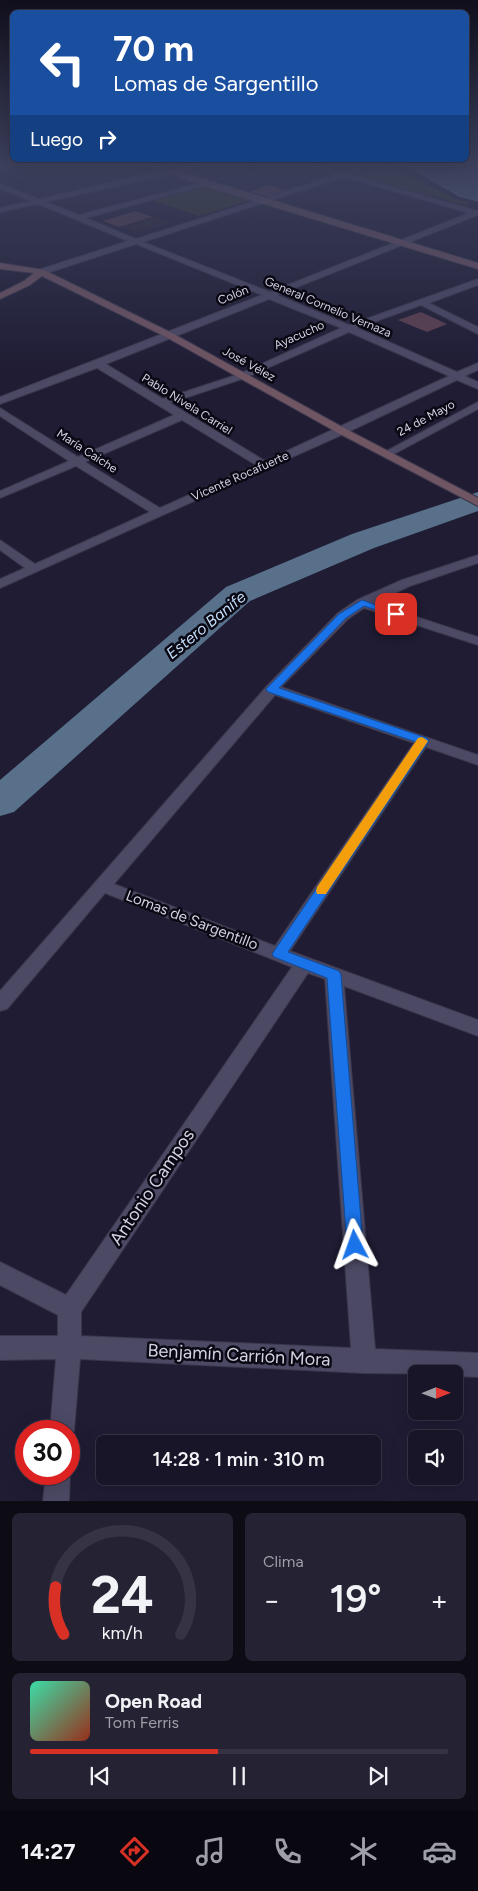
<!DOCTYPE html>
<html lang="es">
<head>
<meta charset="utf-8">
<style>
  :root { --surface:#171527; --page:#242233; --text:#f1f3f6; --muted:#9e9fa7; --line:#363444; --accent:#d93025 }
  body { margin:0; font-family:Figtree,sans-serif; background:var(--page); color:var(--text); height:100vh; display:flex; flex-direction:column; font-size:19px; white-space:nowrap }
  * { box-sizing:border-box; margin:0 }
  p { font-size:16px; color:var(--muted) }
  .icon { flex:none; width:28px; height:28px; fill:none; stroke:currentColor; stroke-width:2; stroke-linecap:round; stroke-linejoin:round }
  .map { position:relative; height:1501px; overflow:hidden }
  .sheet { display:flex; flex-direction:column; gap:12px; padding:12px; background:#0d0c15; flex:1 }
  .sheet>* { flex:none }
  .guide { position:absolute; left:10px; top:10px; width:459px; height:152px; border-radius:8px; box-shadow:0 5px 20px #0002,0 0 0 1px var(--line); background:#1a4fa0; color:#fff; overflow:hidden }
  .needle { width:32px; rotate:89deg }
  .controls { position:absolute; left:408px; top:1365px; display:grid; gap:10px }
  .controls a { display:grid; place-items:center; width:55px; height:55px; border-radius:8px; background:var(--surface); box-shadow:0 5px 20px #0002,0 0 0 1px var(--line); font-size:25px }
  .speed { position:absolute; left:15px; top:1420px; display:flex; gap:10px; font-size:25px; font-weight:700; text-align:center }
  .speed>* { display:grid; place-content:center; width:65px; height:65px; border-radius:50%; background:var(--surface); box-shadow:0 5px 20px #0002,0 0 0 1px var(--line); line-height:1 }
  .speed .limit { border:8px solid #d22; background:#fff; color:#111 }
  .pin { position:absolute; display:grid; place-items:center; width:42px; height:42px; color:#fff; margin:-21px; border-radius:10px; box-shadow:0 2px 8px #0006 }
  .me { position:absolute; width:55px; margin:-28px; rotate:356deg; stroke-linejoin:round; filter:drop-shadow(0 0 4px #0008) }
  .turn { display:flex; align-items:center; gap:18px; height:105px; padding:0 20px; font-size:22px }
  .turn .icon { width:65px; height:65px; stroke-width:2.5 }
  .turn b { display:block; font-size:35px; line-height:42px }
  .then { display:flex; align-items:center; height:48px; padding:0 20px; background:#0003; gap:10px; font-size:19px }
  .big { font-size:38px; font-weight:600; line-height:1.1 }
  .sheet .card { flex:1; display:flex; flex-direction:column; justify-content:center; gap:8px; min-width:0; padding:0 18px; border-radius:8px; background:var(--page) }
  .sheet .dial { align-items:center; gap:0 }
  .dial svg { height:130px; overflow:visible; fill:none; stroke:var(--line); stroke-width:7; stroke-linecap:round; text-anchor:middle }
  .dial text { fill:var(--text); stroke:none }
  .song { display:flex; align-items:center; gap:15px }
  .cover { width:60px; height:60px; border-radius:8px; background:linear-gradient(135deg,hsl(160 70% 55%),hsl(10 70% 35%)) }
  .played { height:5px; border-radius:2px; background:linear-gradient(90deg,var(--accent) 45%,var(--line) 45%) }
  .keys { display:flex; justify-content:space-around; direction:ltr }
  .heat { display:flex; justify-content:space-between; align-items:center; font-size:28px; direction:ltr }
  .sheet .tiles { flex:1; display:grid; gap:12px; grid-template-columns:1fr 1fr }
  .card:last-child { grid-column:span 2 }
  .trip { position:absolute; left:96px; top:1435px; width:285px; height:50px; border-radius:8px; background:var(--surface); box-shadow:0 5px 20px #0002,0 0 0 1px var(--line); font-weight:600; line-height:50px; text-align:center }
  .tab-bar { display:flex; height:80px; justify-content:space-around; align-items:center; background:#090810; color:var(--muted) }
  .tab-bar .icon { width:35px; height:35px }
  .tab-bar .active { color:var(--accent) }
  .tab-bar b { font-size:22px; color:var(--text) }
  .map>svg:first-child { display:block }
</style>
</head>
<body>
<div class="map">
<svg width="478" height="1501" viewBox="0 0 478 1501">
  <rect width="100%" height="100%" fill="#1f1c34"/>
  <path fill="#2a2333" d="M156 217 170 223 138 232 124 227Z"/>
  <path fill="#333d26" d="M388 165 453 198 469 203 465 205 358 176Z
    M203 185 250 200 199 216 154 201Z"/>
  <path fill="#587089" stroke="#7d8da4" d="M401 162H478V201L459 196Z"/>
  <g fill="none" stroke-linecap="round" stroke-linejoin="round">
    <path fill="#587089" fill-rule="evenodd" d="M478 492V511L374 548 250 601 14 812 0 816V780L226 587 352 534Z"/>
  </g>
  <path fill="#5d3f4f" d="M270 185 288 191 268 197 250 192Z
    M136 211 152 217 119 227 103 221Z
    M421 312 447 324 427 332 398 320Z"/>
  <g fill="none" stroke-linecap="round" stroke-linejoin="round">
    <defs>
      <path id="street" d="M14 162H26L0 170V166Z
        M200 162H211L171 174 46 202 79 215 207 181V185L86 218 136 239 336 175 296 162H307L343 172 358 168V162H364L363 170 351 175 478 211V215L277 295 349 325 478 279V285L429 303 478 327V334L421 305 357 328 457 372 478 363V370L465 376 478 382V389L457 380 346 433 0 588V579L25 568 0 550V540L35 564 150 512 76 466 0 498V491L69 461 0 416V408L78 457 174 415 97 368 0 404V397L262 295 136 244 44 274H38V270L128 241 38 204 0 212V208L31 201 0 189V184L39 199ZM344 177 469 213 270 292 143 242ZM269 299 341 328 239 374 163 399 106 364ZM349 332 449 376 265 461 170 403 245 378ZM182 420 256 465 160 508 85 462Z
        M478 402V409L390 456H382L381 454Z
        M478 555V563L410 586 374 603 478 637V645L364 608 348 619 281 687 478 755V765L426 747 290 951 478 1020V1036L344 986 375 1349 478 1353V1377L454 1376V1374L364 1373 80 1359 74 1431 69 1440V1431H50L56 1359 0 1360V1336H58V1315L0 1285V1262L66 1295 292 967 105 893 7 1009 0 1011V991L267 686 338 613 357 600 402 580ZM275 695 414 743 275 946 114 884ZM308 973 325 979 351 1348 81 1336V1312Z
        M69 1470 70 1474 69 1501H43L46 1474H69Z"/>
      <path id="secondary" d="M138 162H148L478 263V269L201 185Z
        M0 263 44 270 172 333 346 429 478 498V506L338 433 166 337 42 276 30 285 0 299V293L24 281 34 273 0 269Z"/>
    </defs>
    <use href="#street" stroke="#3a364b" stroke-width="2"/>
    <use href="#secondary" stroke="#3a364b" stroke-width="2"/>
    <use href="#street" fill="#4c4965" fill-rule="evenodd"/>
    <use href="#secondary" fill="#705563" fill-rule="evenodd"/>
  </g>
  <linearGradient id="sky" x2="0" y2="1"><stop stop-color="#110f1d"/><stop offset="0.44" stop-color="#3c405c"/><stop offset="1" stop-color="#3c405c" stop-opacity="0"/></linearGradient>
  <rect width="478" height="372" fill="url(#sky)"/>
  <path fill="#1a73e8" stroke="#114b97" d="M362 600 400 614 396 617 364 606 346 618 279 688 427 738 429 741 288 952 339 971 341 975 363 1245 361 1250 355 1253 349 1250 347 1245 327 978 274 957 272 954 416 742 268 692 266 689 339 614Z"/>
  <path fill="#f59e0b" d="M422 737 428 741 326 894H317L316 891 317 887 418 738Z"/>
  <g text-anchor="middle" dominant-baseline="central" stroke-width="5" stroke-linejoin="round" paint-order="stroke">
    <g font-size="12" fill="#d2d1e2" stroke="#090813">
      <text transform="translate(233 295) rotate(-22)">Colón</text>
      <text transform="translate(328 307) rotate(23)">General Cornelio Vernaza</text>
      <text transform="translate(299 335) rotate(-24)">Ayacucho</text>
      <text transform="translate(249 364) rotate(29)">José Vélez</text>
      <text transform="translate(187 404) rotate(32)">Pablo Nivela Carriel</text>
      <text transform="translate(426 418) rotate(-28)">24 de Mayo</text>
      <text transform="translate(87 451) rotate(33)">María Caiche</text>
      <text transform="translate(240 476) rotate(-24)">Vicente Rocafuerte</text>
    </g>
    <g font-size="15" fill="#d2d1e2" stroke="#090813">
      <text transform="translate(192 920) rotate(21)">Lomas de Sargentillo</text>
    </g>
    <g font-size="16" font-style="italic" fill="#c3ddf8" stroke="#090813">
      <text transform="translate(206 625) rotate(-39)">Estero Banife</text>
    </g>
    <g font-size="18" fill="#d2d1e2" stroke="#090813">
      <text transform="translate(152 1187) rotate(-56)">Antonio Campos</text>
      <text transform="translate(239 1355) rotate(3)">Benjamín Carrión Mora</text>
    </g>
  </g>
</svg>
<div class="controls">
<a><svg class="needle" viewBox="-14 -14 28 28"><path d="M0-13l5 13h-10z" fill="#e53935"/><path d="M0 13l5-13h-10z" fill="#9e9fa7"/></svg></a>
<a><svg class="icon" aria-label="sound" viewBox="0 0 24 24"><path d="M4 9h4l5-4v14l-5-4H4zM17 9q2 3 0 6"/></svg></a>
</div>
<div class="speed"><div class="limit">30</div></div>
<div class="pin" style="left:396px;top:614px;background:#d93025"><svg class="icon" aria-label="arrive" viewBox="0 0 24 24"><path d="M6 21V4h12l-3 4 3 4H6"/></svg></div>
<svg class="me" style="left:355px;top:1245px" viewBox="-20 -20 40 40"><path d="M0-17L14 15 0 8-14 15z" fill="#1a73e8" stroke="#fff" stroke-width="4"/></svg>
<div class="trip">14:28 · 1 min · 310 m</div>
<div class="guide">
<div class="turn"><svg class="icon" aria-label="left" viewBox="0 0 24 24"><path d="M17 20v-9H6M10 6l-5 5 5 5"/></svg><div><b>70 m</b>Lomas de Sargentillo</div></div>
<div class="then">Luego<svg class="icon" aria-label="right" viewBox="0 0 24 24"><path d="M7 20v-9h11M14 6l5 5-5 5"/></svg></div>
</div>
</div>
<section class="sheet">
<div class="tiles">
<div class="card dial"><svg viewBox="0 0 100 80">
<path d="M14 69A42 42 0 1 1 86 69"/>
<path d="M14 69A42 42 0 0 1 9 40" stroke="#d93025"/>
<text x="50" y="56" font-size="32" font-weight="700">24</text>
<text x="50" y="72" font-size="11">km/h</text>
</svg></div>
<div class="card"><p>Clima</p>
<div class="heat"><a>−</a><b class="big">19°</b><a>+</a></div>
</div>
<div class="card">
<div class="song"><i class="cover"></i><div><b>Open Road</b><p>Tom Ferris</p></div></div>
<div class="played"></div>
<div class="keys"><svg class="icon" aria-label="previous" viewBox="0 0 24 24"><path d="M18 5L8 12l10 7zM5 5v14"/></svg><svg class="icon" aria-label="pause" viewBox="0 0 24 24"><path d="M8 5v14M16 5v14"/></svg><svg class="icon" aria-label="next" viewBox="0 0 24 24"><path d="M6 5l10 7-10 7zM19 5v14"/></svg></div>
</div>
</div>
</section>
<nav class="tab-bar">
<b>14:27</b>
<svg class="icon active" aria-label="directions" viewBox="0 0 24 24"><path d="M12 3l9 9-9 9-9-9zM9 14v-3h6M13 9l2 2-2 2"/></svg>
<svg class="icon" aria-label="music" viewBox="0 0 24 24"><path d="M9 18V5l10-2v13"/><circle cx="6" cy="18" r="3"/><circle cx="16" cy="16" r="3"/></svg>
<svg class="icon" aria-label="phone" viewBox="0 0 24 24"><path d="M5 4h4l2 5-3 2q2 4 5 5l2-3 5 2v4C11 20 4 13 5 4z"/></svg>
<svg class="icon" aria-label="climate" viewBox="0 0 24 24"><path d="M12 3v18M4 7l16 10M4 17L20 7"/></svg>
<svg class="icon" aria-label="car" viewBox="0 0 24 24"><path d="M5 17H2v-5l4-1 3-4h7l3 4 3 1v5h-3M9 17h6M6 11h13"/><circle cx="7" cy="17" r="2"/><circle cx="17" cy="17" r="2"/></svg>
</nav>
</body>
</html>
